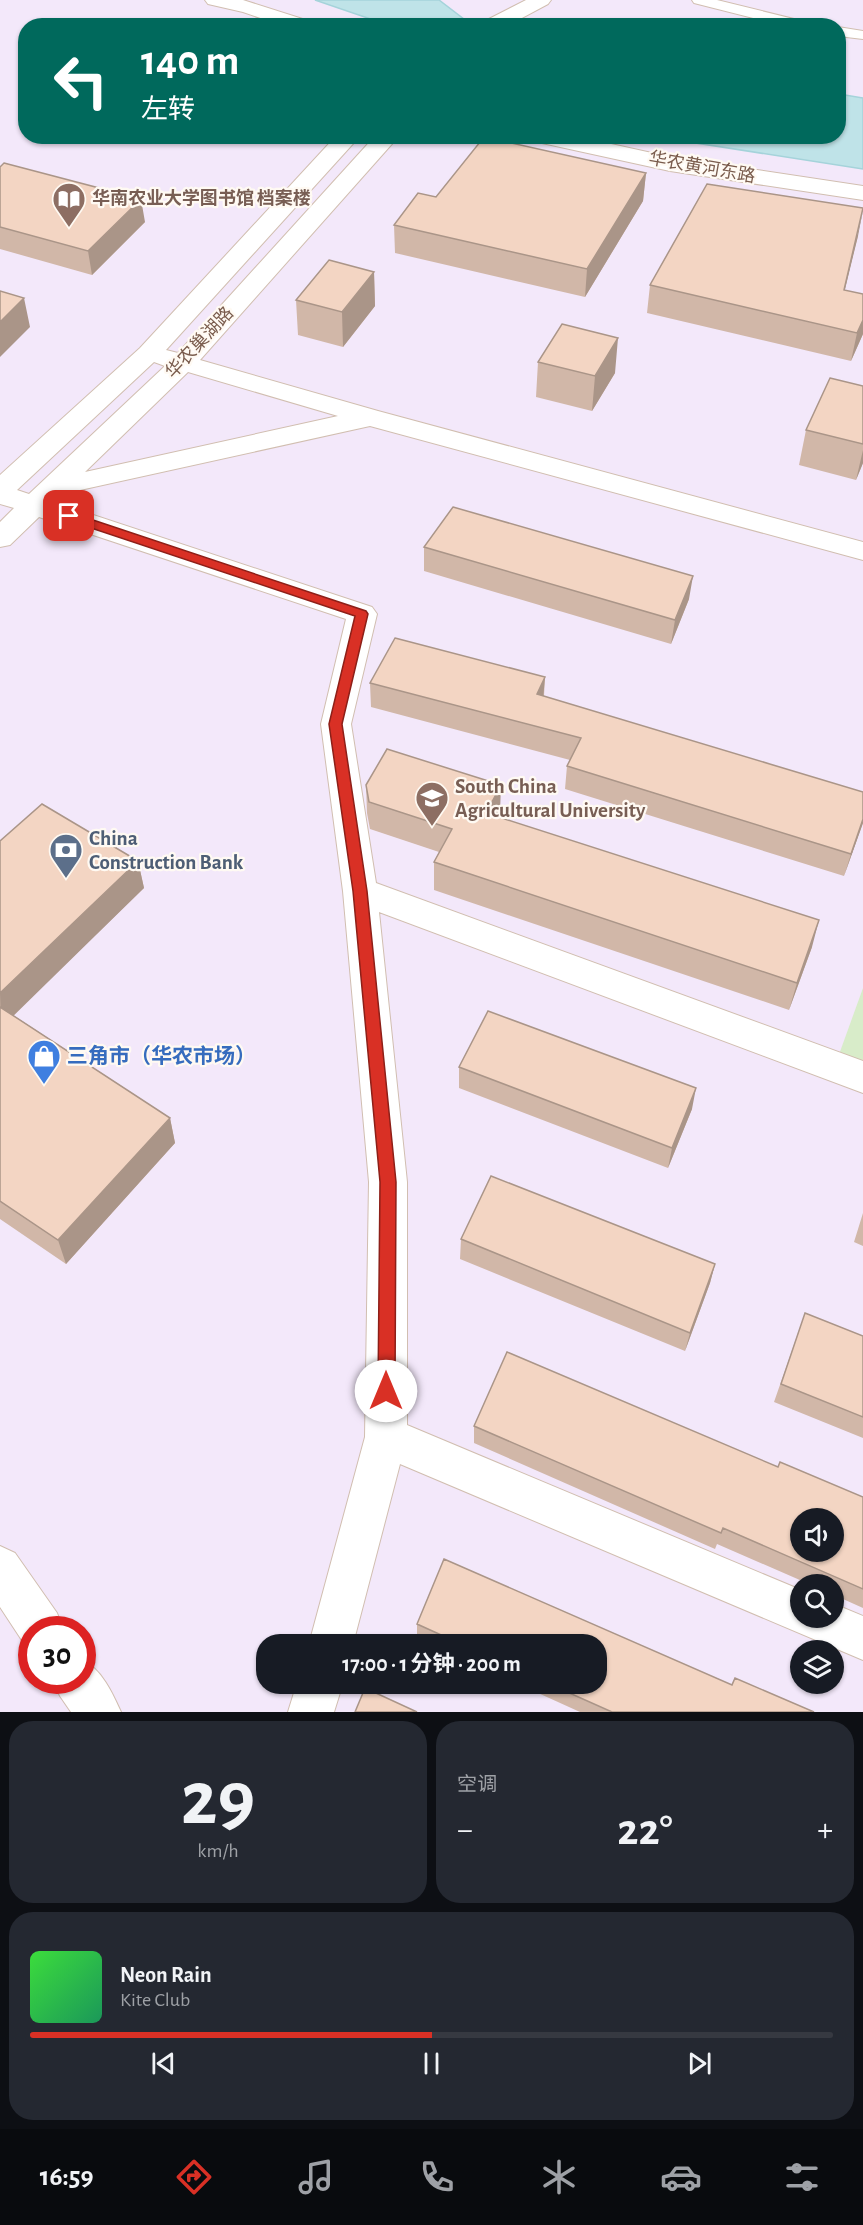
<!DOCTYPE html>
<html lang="zh">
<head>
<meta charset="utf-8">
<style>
  :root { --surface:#171b24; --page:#242831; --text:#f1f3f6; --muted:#9ea1a6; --line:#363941; --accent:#d93025 }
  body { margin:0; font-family:"Alegreya Sans","Noto Sans SC",sans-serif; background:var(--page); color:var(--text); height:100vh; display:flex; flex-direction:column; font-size:22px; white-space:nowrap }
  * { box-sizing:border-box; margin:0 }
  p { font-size:20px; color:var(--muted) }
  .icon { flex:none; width:33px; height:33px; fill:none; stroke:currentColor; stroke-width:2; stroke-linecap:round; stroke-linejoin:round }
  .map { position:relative; height:1712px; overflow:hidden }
  .side { display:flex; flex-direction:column; gap:9px; padding:9px; background:#0d0f14; flex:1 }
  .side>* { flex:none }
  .top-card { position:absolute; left:18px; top:18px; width:828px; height:126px; border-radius:24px; box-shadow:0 2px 4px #0004; background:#00695c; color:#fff; overflow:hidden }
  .fabs { position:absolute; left:790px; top:1508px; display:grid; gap:12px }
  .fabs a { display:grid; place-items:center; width:54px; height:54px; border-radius:50%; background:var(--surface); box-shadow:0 2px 4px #0004; font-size:30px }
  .speed { position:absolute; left:18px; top:1616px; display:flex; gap:12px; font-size:30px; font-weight:700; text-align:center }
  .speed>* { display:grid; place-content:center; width:78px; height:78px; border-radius:50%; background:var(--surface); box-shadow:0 2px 4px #0004; line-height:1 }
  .speed .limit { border:9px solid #d22; background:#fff; color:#111 }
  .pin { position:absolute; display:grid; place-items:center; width:51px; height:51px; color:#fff; margin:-26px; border-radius:12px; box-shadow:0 3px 9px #0006 }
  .me { position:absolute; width:66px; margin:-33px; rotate:0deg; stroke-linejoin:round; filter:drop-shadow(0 0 4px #0008) }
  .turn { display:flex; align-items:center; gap:21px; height:126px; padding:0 24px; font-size:27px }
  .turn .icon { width:78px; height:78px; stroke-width:2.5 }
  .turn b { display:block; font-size:42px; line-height:51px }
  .big { font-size:45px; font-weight:700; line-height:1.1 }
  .side .tile { flex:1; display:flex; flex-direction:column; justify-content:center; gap:9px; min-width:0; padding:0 21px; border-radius:24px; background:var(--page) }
  .side .dial { align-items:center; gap:0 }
  .dial b { font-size:78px; line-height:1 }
  .song { display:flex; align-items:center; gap:18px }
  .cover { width:72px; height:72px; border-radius:9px; background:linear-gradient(135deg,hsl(120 70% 55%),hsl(150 70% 35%)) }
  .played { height:6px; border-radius:3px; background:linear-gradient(90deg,var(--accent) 50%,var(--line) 50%) }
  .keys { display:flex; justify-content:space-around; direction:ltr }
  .heat { display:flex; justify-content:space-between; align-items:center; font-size:33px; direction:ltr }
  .side .tiles { flex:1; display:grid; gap:9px; grid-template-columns:1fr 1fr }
  .tile:last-child { grid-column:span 2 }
  .trip { position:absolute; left:256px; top:1634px; width:351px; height:60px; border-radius:24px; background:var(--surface); box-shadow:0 2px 4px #0004; font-weight:700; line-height:60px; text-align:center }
  .menu { display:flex; height:96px; justify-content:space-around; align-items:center; background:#090b0e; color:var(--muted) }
  .menu .icon { width:42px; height:42px }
  .menu .current { color:var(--accent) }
  .menu b { font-size:27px; color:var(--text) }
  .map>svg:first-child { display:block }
</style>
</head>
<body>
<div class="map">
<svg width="863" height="1712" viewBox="0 0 863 1712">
  <rect width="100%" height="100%" fill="#fdf6ec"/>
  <path fill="#f3e8fa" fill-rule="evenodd" d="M0 0H863V1712H0ZM26 26H838V136H26ZM801 1518H834V1551H801ZM801 1584H834V1617H801ZM32 1629H82V1680H32ZM267 1644H597V1683H267ZM801 1650H834V1683H801Z"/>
  <path fill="#d8ecc9" d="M863 988V1070L837 1060Z"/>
  <path fill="#bfe3e8" stroke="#a5d3da" stroke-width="1.5" d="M315 0H439L464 19 488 25H388Z
    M839 94 863 98V169L657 137 838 136Z"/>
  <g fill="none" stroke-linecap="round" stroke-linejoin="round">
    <defs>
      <path id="service" d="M692 0H717L810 23 812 26H785L694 3Z
        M838 27 863 31V39L838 36Z"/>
      <path id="minor" d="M205 0H243L312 22 315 26H283L243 12 208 4Z
        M526 0H551L548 4 507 26H480L483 22Z
        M336 136H360L166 350 178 353 375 136H399L200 360 378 411 863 542V560L370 426 62 494 54 502 372 607 377 614 351 724 376 883 863 1061V1093L379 912 407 1182V1425L801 1590V1617H834V1604L863 1616V1660L400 1464 353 1644H309L365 1437 369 1182 343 891 321 724 346 619 39 517 10 545 0 547V522L14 508 0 504V475L140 348ZM154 362 165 366 29 494 17 490ZM188 372 338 416 85 472Z
        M531 136H575L670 157 863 186V200L670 171 542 143 534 141Z
        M0 1546 15 1553 57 1613 63 1629H32V1647L25 1645 0 1607Z
        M82 1660C101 1668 113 1694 121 1712H71L60 1696 53 1680H82Z
        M297 1683H343L334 1712H288Z"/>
    </defs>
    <use href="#service" stroke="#d1beb0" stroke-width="2"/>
    <use href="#minor" stroke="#d1beb0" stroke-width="2"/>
    <use href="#service" fill="#fff" fill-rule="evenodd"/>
    <use href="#minor" fill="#fff" fill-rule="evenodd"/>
  </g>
  <path fill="#d1b7a8" d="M0 167 145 222 92 275 0 249Z
    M646 173 643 201 585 297 395 253 394 225Z
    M858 236 844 290 863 334 851 361 647 313 650 285Z
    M374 272 375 306 343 347 298 335 296 300Z
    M538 362 615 373 592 411 536 397Z
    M863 386V463L856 480 799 465 806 430Z
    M424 547 689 599 671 644 424 571Z
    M545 677 544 696 863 823 844 876 565 789 567 766 570 760 371 707 370 683Z
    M366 785 500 813 498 817 812 947 789 1010 434 890V862L439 852 370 829 367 813Z
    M0 841 138 861 144 888 13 1015 170 1118 175 1143 66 1264 0 1219Z
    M459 1067 692 1109 668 1168 459 1088Z
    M863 1213V1246L854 1242Z
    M461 1239 715 1264 710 1283 685 1351 460 1259Z
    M805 1313 863 1336V1438L774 1402Z
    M474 1426 778 1467 863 1497V1608L834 1595V1584H809L717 1544 715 1549 474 1443Z
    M444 1559 731 1685 735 1678 814 1712H580L516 1683H597V1644H430L417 1638V1624Z"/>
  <path fill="#aa9588" d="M646 173 643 201 585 297 587 269Z
    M141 199 145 222 92 275 88 251Z
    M863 210 858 236 838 318 844 290Z
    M374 272 375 306 343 347 342 312Z
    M24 298 30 327 0 357V322Z
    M863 320V334L851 361 857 333Z
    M618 338 615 373 592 411 595 376Z
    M863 450V463L856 480Z
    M693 576 689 599 671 644 675 620Z
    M545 677 543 700 537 694Z
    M501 785 500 813 485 841 486 813Z
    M863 819V823L844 876 851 854Z
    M138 861 144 888 1 1028 0 993Z
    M819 920 812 947 789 1010 797 983Z
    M696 1088 692 1109 668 1168 672 1148Z
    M170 1118 175 1143 66 1264 58 1240Z
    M715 1264 710 1283 685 1351 690 1333Z"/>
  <path fill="#f3d5c3" stroke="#aa9588" stroke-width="1.5" fill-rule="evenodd" d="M170 19 187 26H159Z
    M484 137 646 173 587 269 394 225 418 193 436 197Z
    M4 163 141 199 88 251 0 227V167Z
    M707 184 863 208 844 290 863 294V320L857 333 650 285Z
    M329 260 374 272 342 312 296 300Z
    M0 291 24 298 0 322Z
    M562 324 618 338 595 376 538 362Z
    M830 378 863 386V444L806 430Z
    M453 507 693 576 675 620 424 547Z
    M395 638 545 677 537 694 863 792V819L851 854 567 766 581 738 370 683Z
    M387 749 501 785 486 813 819 920 797 983 434 862 452 829 369 802 366 785Z
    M42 804 138 861 0 993V841Z
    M0 1007 170 1118 58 1240 0 1201Z
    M488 1011 696 1088 672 1148 459 1067Z
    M491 1176 715 1264 690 1333 461 1239Z
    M805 1313 863 1336V1417L781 1384Z
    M507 1352 778 1467 780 1462 863 1497V1589L723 1528 721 1533 474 1426ZM801 1518H834V1551H801Z
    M444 1559 732 1685 735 1678 814 1712H612L547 1683H597V1644H461L417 1624Z
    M365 1688 417 1712H355Z"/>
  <path fill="#d93025" stroke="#8d1f18" stroke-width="1.5" d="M69 512 366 611 368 614 342 724 367 891 396 1182 395 1391 392 1396 386 1399 380 1396 378 1391 380 1182 353 891 329 724 355 616 64 519V513Z"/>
  <defs>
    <symbol id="library-pin" viewBox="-11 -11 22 30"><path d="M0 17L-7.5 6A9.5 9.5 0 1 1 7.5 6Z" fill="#8d6e63" stroke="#fffaf3"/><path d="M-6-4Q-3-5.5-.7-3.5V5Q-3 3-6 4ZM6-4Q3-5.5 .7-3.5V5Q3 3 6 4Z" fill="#fff"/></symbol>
    <symbol id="university-pin" viewBox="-11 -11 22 30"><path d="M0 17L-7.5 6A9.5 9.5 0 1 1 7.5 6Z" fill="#8d6e63" stroke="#fffaf3"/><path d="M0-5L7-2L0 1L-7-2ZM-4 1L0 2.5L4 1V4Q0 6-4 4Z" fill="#fff"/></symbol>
    <symbol id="bank-pin" viewBox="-11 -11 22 30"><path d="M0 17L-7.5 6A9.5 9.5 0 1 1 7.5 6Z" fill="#5c6f8a" stroke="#fffaf3"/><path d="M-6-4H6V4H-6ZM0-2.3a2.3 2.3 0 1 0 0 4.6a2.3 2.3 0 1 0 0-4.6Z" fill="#fff"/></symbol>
    <symbol id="shop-pin" viewBox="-11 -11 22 30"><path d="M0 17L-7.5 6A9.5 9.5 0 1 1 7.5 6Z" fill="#3f7fe0" stroke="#fffaf3"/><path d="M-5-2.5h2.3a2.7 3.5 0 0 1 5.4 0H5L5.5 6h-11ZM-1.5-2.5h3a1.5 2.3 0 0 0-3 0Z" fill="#fff"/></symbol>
  </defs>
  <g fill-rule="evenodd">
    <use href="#library-pin" x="50" y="180" width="38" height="52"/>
    <use href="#university-pin" x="413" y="779" width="38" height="52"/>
    <use href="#bank-pin" x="47" y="831" width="38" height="52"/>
    <use href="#shop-pin" x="25" y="1037" width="38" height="52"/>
  </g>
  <g text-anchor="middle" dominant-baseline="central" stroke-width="4.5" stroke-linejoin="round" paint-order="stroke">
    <g font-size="18" fill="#7a5c4d" stroke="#fffaf3">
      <text transform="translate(702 168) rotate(10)">华农黄河东路</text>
      <text transform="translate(200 343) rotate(-47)">华农巢湖路</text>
    </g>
    <g font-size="18" font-weight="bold" fill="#785e54" stroke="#fffaf3" text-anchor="start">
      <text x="92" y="199">华南农业大学图书馆 档案楼</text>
    </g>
    <g font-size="21" font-weight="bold" fill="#785e54" stroke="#fffaf3" text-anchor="start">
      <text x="455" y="786">South China<tspan x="455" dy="24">Agricultural University</tspan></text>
    </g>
    <g font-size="21" font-weight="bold" fill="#4e5e75" stroke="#fffaf3" text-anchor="start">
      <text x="89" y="838">China<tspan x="89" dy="24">Construction Bank</tspan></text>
    </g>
    <g font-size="21" font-weight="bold" fill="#366cbe" stroke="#fffaf3" text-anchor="start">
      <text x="67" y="1056">三角市（华农市场）</text>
    </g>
  </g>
</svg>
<div class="fabs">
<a><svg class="icon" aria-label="sound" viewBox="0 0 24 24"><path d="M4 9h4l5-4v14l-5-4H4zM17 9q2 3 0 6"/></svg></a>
<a><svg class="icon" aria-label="search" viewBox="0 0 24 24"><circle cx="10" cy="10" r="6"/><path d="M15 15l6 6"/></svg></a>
<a><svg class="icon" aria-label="layers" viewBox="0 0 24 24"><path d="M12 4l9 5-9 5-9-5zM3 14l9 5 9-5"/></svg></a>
</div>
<div class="speed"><div class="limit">30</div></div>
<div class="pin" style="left:69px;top:516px;background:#d93025"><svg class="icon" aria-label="arrive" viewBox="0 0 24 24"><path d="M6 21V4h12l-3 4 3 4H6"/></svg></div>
<svg class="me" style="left:386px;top:1391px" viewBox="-20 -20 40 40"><circle r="19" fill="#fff"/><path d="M0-13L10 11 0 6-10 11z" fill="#d93025"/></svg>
<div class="trip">17:00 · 1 分钟 · 200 m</div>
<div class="top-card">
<div class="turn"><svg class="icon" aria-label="left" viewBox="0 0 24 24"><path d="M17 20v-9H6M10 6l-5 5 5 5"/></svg><div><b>140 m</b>左转</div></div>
</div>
</div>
<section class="side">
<div class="tiles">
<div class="tile dial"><b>29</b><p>km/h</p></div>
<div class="tile"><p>空调</p>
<div class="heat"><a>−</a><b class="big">22°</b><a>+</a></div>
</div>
<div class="tile">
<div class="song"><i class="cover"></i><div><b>Neon Rain</b><p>Kite Club</p></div></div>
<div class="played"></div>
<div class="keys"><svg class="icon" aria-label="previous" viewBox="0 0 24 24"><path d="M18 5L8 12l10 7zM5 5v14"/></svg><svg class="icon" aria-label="pause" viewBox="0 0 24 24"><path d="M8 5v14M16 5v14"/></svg><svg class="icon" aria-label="next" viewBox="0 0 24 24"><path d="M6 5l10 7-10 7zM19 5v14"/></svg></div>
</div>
</div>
</section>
<nav class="menu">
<b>16:59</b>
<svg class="icon current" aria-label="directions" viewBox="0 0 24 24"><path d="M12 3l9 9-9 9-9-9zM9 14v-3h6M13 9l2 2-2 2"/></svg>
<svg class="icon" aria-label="music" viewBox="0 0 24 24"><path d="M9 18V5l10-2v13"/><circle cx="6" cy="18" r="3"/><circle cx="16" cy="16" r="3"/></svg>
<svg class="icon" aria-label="phone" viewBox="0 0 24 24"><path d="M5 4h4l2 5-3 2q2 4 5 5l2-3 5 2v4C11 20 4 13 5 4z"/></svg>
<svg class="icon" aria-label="climate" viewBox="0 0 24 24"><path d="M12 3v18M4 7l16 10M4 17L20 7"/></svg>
<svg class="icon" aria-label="car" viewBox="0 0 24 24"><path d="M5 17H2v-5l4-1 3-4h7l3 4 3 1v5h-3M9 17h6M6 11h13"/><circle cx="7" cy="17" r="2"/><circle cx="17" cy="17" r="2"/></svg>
<svg class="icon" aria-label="filters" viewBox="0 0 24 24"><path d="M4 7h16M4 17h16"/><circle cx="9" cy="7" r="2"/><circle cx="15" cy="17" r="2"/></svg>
</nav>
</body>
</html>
